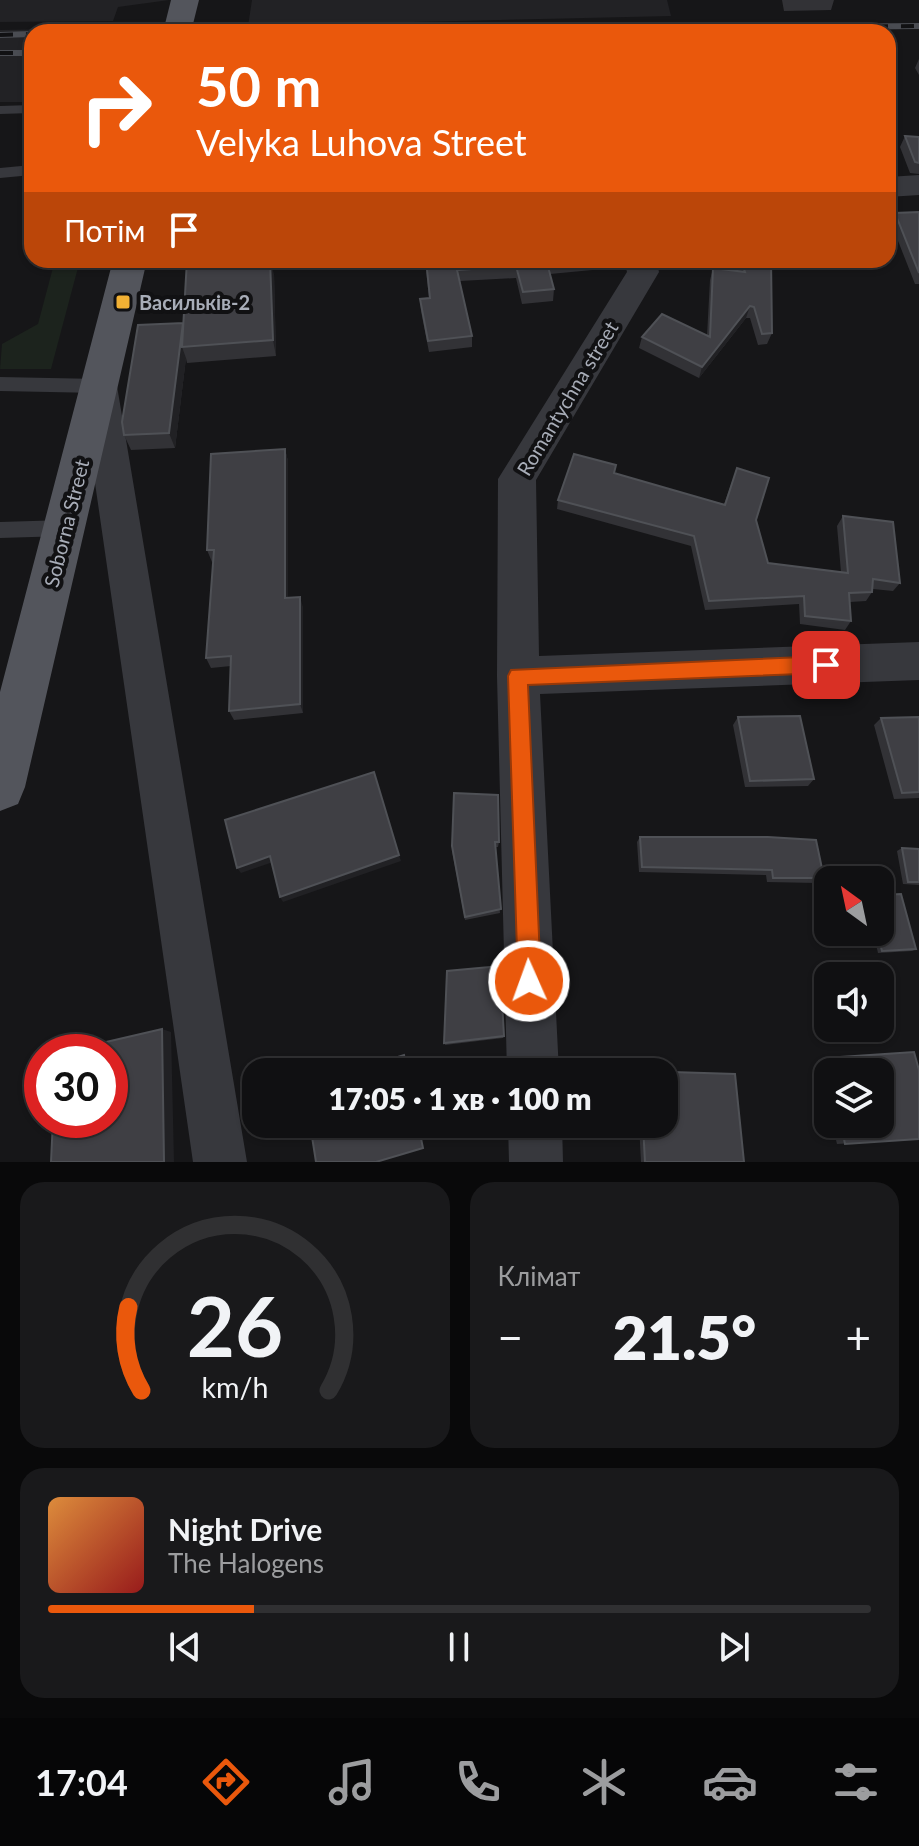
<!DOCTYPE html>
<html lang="uk">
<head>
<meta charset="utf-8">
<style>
  :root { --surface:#101012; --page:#19191b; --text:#f1f3f6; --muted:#9c9d9f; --line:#303032; --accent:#ea580c }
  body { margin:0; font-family:Lato,sans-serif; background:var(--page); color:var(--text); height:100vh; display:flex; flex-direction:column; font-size:30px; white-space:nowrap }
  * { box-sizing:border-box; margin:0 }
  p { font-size:26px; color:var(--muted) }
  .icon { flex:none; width:44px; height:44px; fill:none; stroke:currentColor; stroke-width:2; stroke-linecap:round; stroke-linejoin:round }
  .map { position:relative; height:1162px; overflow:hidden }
  .sheet { display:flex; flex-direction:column; gap:20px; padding:20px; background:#09090a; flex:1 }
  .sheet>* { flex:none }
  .hud { position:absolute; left:24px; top:24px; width:872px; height:244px; border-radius:24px; box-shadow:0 2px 6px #0004,0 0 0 2px var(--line); background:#ea580c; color:#fff; overflow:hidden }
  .needle { width:52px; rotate:327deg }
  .controls { position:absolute; left:814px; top:866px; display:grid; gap:16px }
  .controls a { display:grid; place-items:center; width:80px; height:80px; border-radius:16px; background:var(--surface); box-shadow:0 2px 6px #0004,0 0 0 2px var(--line); font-size:40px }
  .speed { position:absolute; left:24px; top:1034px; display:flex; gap:16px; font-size:40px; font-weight:700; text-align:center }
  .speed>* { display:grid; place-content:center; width:104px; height:104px; border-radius:50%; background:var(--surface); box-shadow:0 2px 6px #0004,0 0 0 2px var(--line); line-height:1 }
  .speed .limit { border:12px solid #d22; background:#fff; color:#111 }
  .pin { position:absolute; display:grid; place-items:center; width:68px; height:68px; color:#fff; margin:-34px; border-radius:16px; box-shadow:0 4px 12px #0006 }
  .me { position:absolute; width:88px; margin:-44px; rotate:358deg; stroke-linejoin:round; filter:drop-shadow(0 0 6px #0008) }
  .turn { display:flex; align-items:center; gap:28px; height:168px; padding:0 40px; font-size:36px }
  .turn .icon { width:104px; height:104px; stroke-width:2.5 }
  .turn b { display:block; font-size:56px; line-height:68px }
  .then { display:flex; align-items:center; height:76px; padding:0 40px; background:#0003; gap:16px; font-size:30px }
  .big { font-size:60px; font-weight:800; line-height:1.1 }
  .sheet .tile { flex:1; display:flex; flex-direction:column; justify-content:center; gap:12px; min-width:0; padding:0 28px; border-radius:24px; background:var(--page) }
  .sheet .dial { align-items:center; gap:0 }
  .dial svg { height:208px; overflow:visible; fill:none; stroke:var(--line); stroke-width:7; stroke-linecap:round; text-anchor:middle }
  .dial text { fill:var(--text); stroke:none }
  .song { display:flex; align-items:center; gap:24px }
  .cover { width:96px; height:96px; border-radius:12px; background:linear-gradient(135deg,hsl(30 70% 55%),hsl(0 70% 35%)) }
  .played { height:8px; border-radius:4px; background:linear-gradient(90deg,var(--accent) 25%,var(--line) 25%) }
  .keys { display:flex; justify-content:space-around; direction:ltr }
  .heat { display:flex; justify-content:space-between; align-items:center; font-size:44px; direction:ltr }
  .sheet .tiles { flex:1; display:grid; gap:20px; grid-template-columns:1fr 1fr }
  .tile:last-child { grid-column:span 2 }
  .trip { position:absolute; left:242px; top:1058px; width:436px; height:80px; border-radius:24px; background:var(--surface); box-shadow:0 2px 6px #0004,0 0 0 2px var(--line); font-weight:800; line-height:80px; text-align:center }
  .tabs { display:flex; height:128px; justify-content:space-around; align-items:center; background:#060607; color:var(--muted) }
  .tabs .icon { width:56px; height:56px }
  .tabs .selected { color:var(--accent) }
  .tabs b { font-size:36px; color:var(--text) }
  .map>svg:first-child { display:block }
</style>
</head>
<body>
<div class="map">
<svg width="919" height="1162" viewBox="0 0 919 1162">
  <rect width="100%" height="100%" fill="#161618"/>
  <path fill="#222225" d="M0 0H169L118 7 113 21 0 22Z
    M252 0H667L671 16 248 26Z
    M179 27 177 32H32V102H0V30Z"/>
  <path fill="#1c231d" d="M55 260H80L51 369H0L2 344 38 324Z"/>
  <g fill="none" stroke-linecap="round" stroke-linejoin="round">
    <path fill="#37383d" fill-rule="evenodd" d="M32 105V113L0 114V106Z
      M32 165V175L0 178V168Z
      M0 377 99 379 108 386 99 393 0 391Z
      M65 520 72 522 75 528 72 534 65 536 0 538V522Z"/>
    <path fill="#37383d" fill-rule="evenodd" d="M919 175V195L888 197V177Z
      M624 260H656L659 272 536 480 539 656 919 642V680L540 694 559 1072H507L497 676 498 479 627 272Z
      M99 373 111 377 117 386 247 1162H193L81 386 87 377Z
      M508 1124H562L563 1162H509Z"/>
    <path fill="#53555c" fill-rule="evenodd" d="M171 0H199L191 32H163Z
      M113 260H147L25 787 18 804 0 811V692Z"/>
    <defs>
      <path id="rail" d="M277 32 919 26
        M0 35 32 34
        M0 53H32"/>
    </defs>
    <use href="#rail" stroke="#4a4c52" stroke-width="6"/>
    <use href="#rail" stroke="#111113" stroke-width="4" stroke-dasharray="13" stroke-linecap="butt"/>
  </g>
  <path fill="#323236" d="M782 0H834L831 10 784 11Z
    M919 59V75L915 68Z
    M905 136 919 137V174L910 173 900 147Z
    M919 212V284H915L891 223 895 213Z
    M187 260H226L274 274 276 356 187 363 186 358 175 448 131 450 124 435 183 323Z
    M425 260H604L603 269 550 274 554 289 553 301 522 304 516 278 460 281 472 336V347L429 352 421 311 420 299 429 298Z
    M735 260H771L772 333 767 344 758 345 750 318H746L699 378 639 348 642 337 707 336 710 280 713 268 738 271Z
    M285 449 288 461V598L303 607V713L234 720 229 711 231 666 211 668 206 658 213 562H212L207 550Z
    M737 468 756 520 768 563 841 572 837 526 843 516 900 583 893 591 873 589 872 592 866 601 850 602 851 621 845 630 800 624 799 604 705 610 691 546 557 509 558 500 614 474 724 504Z
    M738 717 814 779 808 786 745 787 733 725Z
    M919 717V798L894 799 874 725 881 718Z
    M454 793 499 842 498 847H495L500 913 465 920 452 851Z
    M640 837 824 878 817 883 767 882 766 875 639 872 637 842Z
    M902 848 919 849V885L903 884 897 851Z
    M873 932H880L916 949 912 951 878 953Z
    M447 971 504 1036 503 1038 445 1045Z
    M914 1052 919 1070V1139L837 1144 832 1124H880V1072H828V1105L818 1060 826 1058Z
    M640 1071 735 1074 744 1162H641L639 1124H664V1072H638Z"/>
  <path fill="#212124" d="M270 260 274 274 276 356 273 340Z
    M750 306 746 318 699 378 702 367Z
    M183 323 182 347 186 358 175 448 169 433Z
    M285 449 288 461V608L285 598Z
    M300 597 303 607V713L300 704Z
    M399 855 401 861 283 902 280 897Z
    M270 856 273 862 241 873 237 868Z
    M162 1029 171 1032 174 1162H164Z"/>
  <path fill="#3f3f44" stroke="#4f5156" stroke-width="2" d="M905 136 919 137V163L915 162Z
    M919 212V273L895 213Z
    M187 260H223V261L270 260 273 340 182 347Z
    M426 260H580L547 263 554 289 523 292 516 266 457 270 472 336 428 341 420 299 430 298Z
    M741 260H771L772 333 762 334 754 307 750 306 702 367 642 337 662 314 710 337 713 268 745 272Z
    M183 323 169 433 124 435 122 422 138 325Z
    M285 449V598L300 597V704L229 711 231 656 206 658 214 550H207L211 454Z
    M574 454 616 465 614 473 725 505 737 468 769 478 756 520 768 563 848 573 843 516 893 522 900 583 873 579 872 592 849 593 851 621 805 616 804 596 709 601 694 536 558 500Z
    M800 716 814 779 750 781 738 717Z
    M919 717V792L902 793 881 718Z
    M374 772 399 855 280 897 270 856 237 868 225 820Z
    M454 793 498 795 499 842H495L501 909 465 917 452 846Z
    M640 837H768L816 840 824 878H773L772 870 642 867Z
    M902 848 919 849V882H908Z
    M901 894 916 949 882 951 877 932H880V895Z
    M500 966 504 1036 444 1043 447 971Z
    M162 1029 164 1162H51L53 1120H110V1052H63Z
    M914 1052 919 1070V1139L845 1144 841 1124H880V1072H829L826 1058Z
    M404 1055 407 1072H373L372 1065Z
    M640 1071 735 1074 744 1162H645L643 1124H664V1072H640Z
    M310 1124H418L423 1148 376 1162H316Z"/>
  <path fill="#ea580c" stroke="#983908" stroke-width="2" d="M826 656 836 665 826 673 528 685 541 981 537 989 529 992 521 989 518 981 508 676 511 670Z"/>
  <rect fill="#f2b134" stroke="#111113" stroke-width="3" x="115" y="294" width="16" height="16" rx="4"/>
  <g text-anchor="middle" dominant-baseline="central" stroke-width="8" stroke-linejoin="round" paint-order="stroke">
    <g font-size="20" font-weight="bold" fill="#a8adb8" stroke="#111113" text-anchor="start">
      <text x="139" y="302">Васильків-2</text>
    </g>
    <g font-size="20" fill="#a8adb8" stroke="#111113">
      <text transform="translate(567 398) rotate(-59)">Romantychna street</text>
      <text transform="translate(66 523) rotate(-76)">Soborna Street</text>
    </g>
  </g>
</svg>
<div class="controls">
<a><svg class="needle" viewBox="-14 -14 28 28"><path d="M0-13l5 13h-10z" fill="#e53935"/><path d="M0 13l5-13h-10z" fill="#9c9d9f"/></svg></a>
<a><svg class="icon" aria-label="sound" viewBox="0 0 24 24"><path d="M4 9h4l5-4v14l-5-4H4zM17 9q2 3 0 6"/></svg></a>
<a><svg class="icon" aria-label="layers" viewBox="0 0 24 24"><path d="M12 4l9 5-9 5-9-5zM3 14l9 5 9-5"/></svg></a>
</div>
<div class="speed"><div class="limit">30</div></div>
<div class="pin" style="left:826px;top:665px;background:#d93025"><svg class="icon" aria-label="arrive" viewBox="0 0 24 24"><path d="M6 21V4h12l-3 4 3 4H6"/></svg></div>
<svg class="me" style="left:529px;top:981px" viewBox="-20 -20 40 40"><circle r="17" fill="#ea580c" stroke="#fff" stroke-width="3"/><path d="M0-11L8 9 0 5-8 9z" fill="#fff"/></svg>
<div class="trip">17:05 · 1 хв · 100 m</div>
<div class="hud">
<div class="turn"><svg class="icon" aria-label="right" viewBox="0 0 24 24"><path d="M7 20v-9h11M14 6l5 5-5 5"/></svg><div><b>50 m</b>Velyka Luhova Street</div></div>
<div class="then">Потім<svg class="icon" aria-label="arrive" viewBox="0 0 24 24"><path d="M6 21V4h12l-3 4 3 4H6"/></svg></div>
</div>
</div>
<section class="sheet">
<div class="tiles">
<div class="tile dial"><svg viewBox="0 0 100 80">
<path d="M14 69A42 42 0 1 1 86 69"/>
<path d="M14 69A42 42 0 0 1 9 37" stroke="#ea580c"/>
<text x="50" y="56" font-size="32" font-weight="700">26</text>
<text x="50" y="72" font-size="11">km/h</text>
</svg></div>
<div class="tile"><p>Клімат</p>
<div class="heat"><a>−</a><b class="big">21.5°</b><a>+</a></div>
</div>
<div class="tile">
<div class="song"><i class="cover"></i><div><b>Night Drive</b><p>The Halogens</p></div></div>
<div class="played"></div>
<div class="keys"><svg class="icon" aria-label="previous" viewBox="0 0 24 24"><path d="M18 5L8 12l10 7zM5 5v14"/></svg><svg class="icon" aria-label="pause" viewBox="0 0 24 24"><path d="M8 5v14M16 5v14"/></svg><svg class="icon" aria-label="next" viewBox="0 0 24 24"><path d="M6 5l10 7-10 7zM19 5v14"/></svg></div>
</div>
</div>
</section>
<nav class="tabs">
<b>17:04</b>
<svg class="icon selected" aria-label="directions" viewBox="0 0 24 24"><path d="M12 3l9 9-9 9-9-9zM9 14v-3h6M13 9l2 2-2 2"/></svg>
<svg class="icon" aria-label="music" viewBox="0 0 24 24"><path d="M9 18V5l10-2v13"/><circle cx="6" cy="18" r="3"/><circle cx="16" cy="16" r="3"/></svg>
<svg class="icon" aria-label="phone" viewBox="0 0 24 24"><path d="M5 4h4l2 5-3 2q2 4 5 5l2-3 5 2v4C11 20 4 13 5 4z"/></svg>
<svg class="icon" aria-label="climate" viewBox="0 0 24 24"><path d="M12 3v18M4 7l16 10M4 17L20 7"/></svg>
<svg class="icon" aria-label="car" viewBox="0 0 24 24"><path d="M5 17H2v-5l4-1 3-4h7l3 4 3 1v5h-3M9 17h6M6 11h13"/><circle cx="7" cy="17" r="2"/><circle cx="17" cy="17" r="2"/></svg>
<svg class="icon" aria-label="filters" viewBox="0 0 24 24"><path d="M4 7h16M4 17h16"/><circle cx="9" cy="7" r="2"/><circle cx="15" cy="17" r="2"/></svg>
</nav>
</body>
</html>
